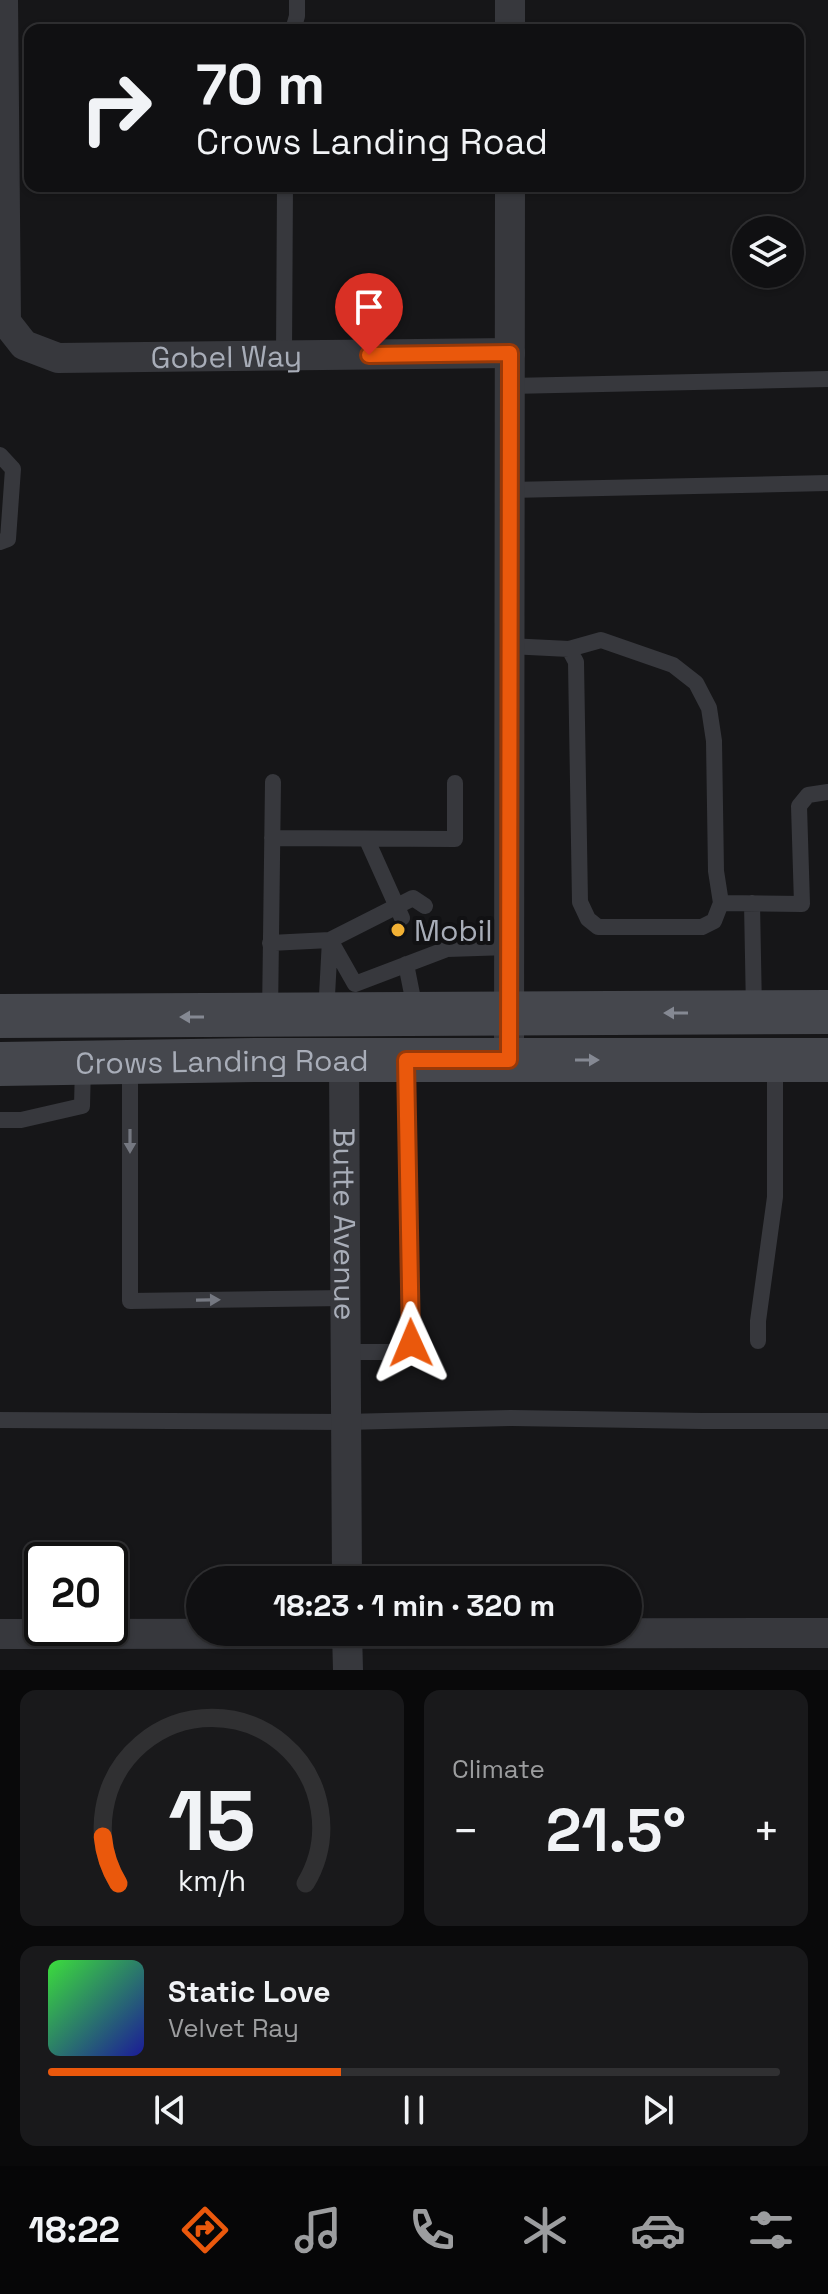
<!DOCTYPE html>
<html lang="en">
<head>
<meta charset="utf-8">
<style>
  :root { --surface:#101012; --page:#19191b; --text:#f1f3f6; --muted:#9c9d9f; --line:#303032; --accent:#ea580c }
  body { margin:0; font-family:"Space Grotesk",sans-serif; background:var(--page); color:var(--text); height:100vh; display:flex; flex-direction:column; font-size:30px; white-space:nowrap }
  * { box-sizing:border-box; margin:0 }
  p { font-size:26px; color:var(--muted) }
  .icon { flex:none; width:44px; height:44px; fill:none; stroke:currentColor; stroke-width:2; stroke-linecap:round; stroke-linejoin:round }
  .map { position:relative; height:1670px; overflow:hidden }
  .details { display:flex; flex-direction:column; gap:20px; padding:20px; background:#09090a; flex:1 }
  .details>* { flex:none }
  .guide { position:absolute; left:24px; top:24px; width:780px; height:168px; border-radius:16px; box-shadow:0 2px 6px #0004,0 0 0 2px var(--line); background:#101012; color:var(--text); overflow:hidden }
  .tools { position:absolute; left:732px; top:216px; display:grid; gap:16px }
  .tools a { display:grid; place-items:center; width:72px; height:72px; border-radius:50%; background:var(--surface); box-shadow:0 2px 6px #0004,0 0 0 2px var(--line); font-size:40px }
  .speed { position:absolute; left:24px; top:1542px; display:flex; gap:16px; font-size:40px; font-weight:700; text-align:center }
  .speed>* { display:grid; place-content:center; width:104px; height:104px; border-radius:50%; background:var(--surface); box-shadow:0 2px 6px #0004,0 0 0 2px var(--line); line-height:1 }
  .speed .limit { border:4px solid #111; border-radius:12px; background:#fff; color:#111 }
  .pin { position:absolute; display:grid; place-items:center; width:68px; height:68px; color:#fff; margin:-82px -34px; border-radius:50% 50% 50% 0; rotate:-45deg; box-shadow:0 0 8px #0007 }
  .pin .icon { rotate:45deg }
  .me { position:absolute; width:88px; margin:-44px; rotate:359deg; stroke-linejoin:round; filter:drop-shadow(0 0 6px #0008) }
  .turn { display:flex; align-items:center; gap:28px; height:168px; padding:0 40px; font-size:36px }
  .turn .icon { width:104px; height:104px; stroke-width:2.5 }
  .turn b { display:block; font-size:56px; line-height:68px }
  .big { font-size:60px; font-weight:700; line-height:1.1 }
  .details .card { flex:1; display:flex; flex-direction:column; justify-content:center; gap:12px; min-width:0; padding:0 28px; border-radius:16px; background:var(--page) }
  .details .dial { align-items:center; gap:0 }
  .dial svg { height:208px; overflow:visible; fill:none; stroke:var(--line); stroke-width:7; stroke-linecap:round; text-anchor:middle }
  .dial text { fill:var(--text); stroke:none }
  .song { display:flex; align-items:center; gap:24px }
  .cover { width:96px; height:96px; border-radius:12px; background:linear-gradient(135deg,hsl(120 70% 55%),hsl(240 70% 35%)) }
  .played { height:8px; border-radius:4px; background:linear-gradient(90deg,var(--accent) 40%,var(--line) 40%) }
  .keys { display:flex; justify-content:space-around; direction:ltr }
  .heat { display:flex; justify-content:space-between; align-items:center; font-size:44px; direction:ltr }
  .details .tiles { flex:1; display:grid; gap:20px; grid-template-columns:1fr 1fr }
  .card:last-child { grid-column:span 2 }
  .trip { position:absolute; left:186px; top:1566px; width:456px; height:80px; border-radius:40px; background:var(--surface); box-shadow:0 2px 6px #0004,0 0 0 2px var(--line); font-weight:700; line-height:80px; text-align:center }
  .tabs { display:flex; height:128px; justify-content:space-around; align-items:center; background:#060607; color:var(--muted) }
  .tabs .icon { width:56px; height:56px }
  .tabs .on { color:var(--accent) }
  .tabs b { font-size:36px; color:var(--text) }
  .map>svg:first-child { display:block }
</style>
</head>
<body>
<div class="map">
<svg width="828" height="1670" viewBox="0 0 828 1670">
  <rect width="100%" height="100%" fill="#161618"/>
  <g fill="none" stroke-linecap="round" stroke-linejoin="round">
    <path stroke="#37383d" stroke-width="16" d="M293 30 297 16V0
      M284 355 285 186
      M510 386 828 379
      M0 455 13 469 8 539 0 542
      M510 490 828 483
      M509 646 569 649 576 662 580 902 588 919 598 927H702L714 921 721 903 802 904 799 806 808 795 828 792
      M569 649 601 640 673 665 696 683 709 708 714 741 716 871 721 903
      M272 838 455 839V783
      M367 840 402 918
      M752 903 754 1011
      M425 906 413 898 330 940 355 984 447 949 509 947
      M270 943 330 940 326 1014
      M406 964 416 1014
      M270 1015 273 782
      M130 1064V1301L344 1298
      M0 1120H21L82 1106 83 1065
      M758 1341V1321L775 1197V1062
      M345 1352H402L411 1343 406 1062
      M0 1420 345 1422 512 1418 702 1421H828"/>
    <g stroke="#37383d" stroke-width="30">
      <path id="s1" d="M3 0 6 322 24 345 58 358 510 353"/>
      <path d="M510 30V0"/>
      <path id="s2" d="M344 1060 347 1580"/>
      <path d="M509 1060 510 186"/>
      <path d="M347 1632 348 1670"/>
      <path d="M0 1634 828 1633"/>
    </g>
    <g stroke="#45474d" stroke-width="44">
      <path d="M0 1016 828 1012"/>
      <path id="s3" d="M0 1064 254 1060H828"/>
    </g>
  </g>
  <defs><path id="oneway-solid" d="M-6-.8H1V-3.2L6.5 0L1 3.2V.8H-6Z" transform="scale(2)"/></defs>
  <g fill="#858993">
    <use href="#oneway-solid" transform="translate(676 1013) rotate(180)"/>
    <use href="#oneway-solid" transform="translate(192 1017) rotate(-180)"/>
    <use href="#oneway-solid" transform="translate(587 1060)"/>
  </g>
  <g fill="#757881">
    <use href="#oneway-solid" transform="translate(130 1141) rotate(90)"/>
    <use href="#oneway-solid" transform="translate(208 1300) rotate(-1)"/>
  </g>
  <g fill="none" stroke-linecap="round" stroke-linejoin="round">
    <defs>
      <path id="route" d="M369 355 510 353 509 1060H406L411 1343"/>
    </defs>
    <use href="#route" stroke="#983908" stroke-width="20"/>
    <use href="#route" stroke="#ea580c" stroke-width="14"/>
  </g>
  <circle fill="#f2b134" stroke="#111113" stroke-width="3" cx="398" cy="930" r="8"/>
  <g text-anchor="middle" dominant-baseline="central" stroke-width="8" stroke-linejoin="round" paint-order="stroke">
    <g font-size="30" fill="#a8adb8" stroke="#111113">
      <text stroke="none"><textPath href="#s1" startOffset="556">Gobel Way</textPath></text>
      <text stroke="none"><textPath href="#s3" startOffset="222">Crows Landing Road</textPath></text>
      <text stroke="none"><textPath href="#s2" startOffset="164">Butte Avenue</textPath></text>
    </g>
    <g font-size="30" fill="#a8adb8" stroke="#111113" text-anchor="start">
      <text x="414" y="930">Mobil</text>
    </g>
  </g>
</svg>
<div class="tools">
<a><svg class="icon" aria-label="layers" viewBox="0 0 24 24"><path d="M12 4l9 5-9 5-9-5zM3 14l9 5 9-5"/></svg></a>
</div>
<div class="speed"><div class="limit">20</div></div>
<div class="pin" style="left:369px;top:355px;background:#d93025"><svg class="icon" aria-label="arrive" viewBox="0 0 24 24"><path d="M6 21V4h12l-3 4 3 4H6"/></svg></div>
<svg class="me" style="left:411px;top:1343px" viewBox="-20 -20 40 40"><path d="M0-17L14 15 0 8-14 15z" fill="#ea580c" stroke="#fff" stroke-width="4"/></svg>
<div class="trip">18:23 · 1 min · 320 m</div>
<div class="guide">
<div class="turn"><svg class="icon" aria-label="right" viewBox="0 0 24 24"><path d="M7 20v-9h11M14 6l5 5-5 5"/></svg><div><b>70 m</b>Crows Landing Road</div></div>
</div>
</div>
<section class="details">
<div class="tiles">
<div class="card dial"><svg viewBox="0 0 100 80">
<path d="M14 69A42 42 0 1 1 86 69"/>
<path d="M14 69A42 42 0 0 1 8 51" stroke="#ea580c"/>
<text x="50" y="56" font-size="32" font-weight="700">15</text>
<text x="50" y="72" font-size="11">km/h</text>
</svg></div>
<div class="card"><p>Climate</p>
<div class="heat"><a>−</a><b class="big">21.5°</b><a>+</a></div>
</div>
<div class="card">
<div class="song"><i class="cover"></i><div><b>Static Love</b><p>Velvet Ray</p></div></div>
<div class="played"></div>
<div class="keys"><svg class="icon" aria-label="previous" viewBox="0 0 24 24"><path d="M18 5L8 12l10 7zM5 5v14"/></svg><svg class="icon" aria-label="pause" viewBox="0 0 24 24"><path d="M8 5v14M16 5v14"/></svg><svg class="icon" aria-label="next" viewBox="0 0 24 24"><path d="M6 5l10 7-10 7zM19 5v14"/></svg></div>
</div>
</div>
</section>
<nav class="tabs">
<b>18:22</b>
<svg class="icon on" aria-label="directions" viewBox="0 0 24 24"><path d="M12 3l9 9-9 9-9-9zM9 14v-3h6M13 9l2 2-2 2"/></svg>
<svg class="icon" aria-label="music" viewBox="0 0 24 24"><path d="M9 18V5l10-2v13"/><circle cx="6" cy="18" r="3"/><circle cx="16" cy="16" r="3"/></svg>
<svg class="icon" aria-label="phone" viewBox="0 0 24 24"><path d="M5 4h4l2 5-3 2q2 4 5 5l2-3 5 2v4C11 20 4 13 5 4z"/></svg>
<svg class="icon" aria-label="climate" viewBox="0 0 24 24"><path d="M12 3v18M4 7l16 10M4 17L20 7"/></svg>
<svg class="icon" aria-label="car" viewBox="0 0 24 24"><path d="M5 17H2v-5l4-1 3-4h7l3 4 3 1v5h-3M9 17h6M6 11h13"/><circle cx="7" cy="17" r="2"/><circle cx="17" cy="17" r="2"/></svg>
<svg class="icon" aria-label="filters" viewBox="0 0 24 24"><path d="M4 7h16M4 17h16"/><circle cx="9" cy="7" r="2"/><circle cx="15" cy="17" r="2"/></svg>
</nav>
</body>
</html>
